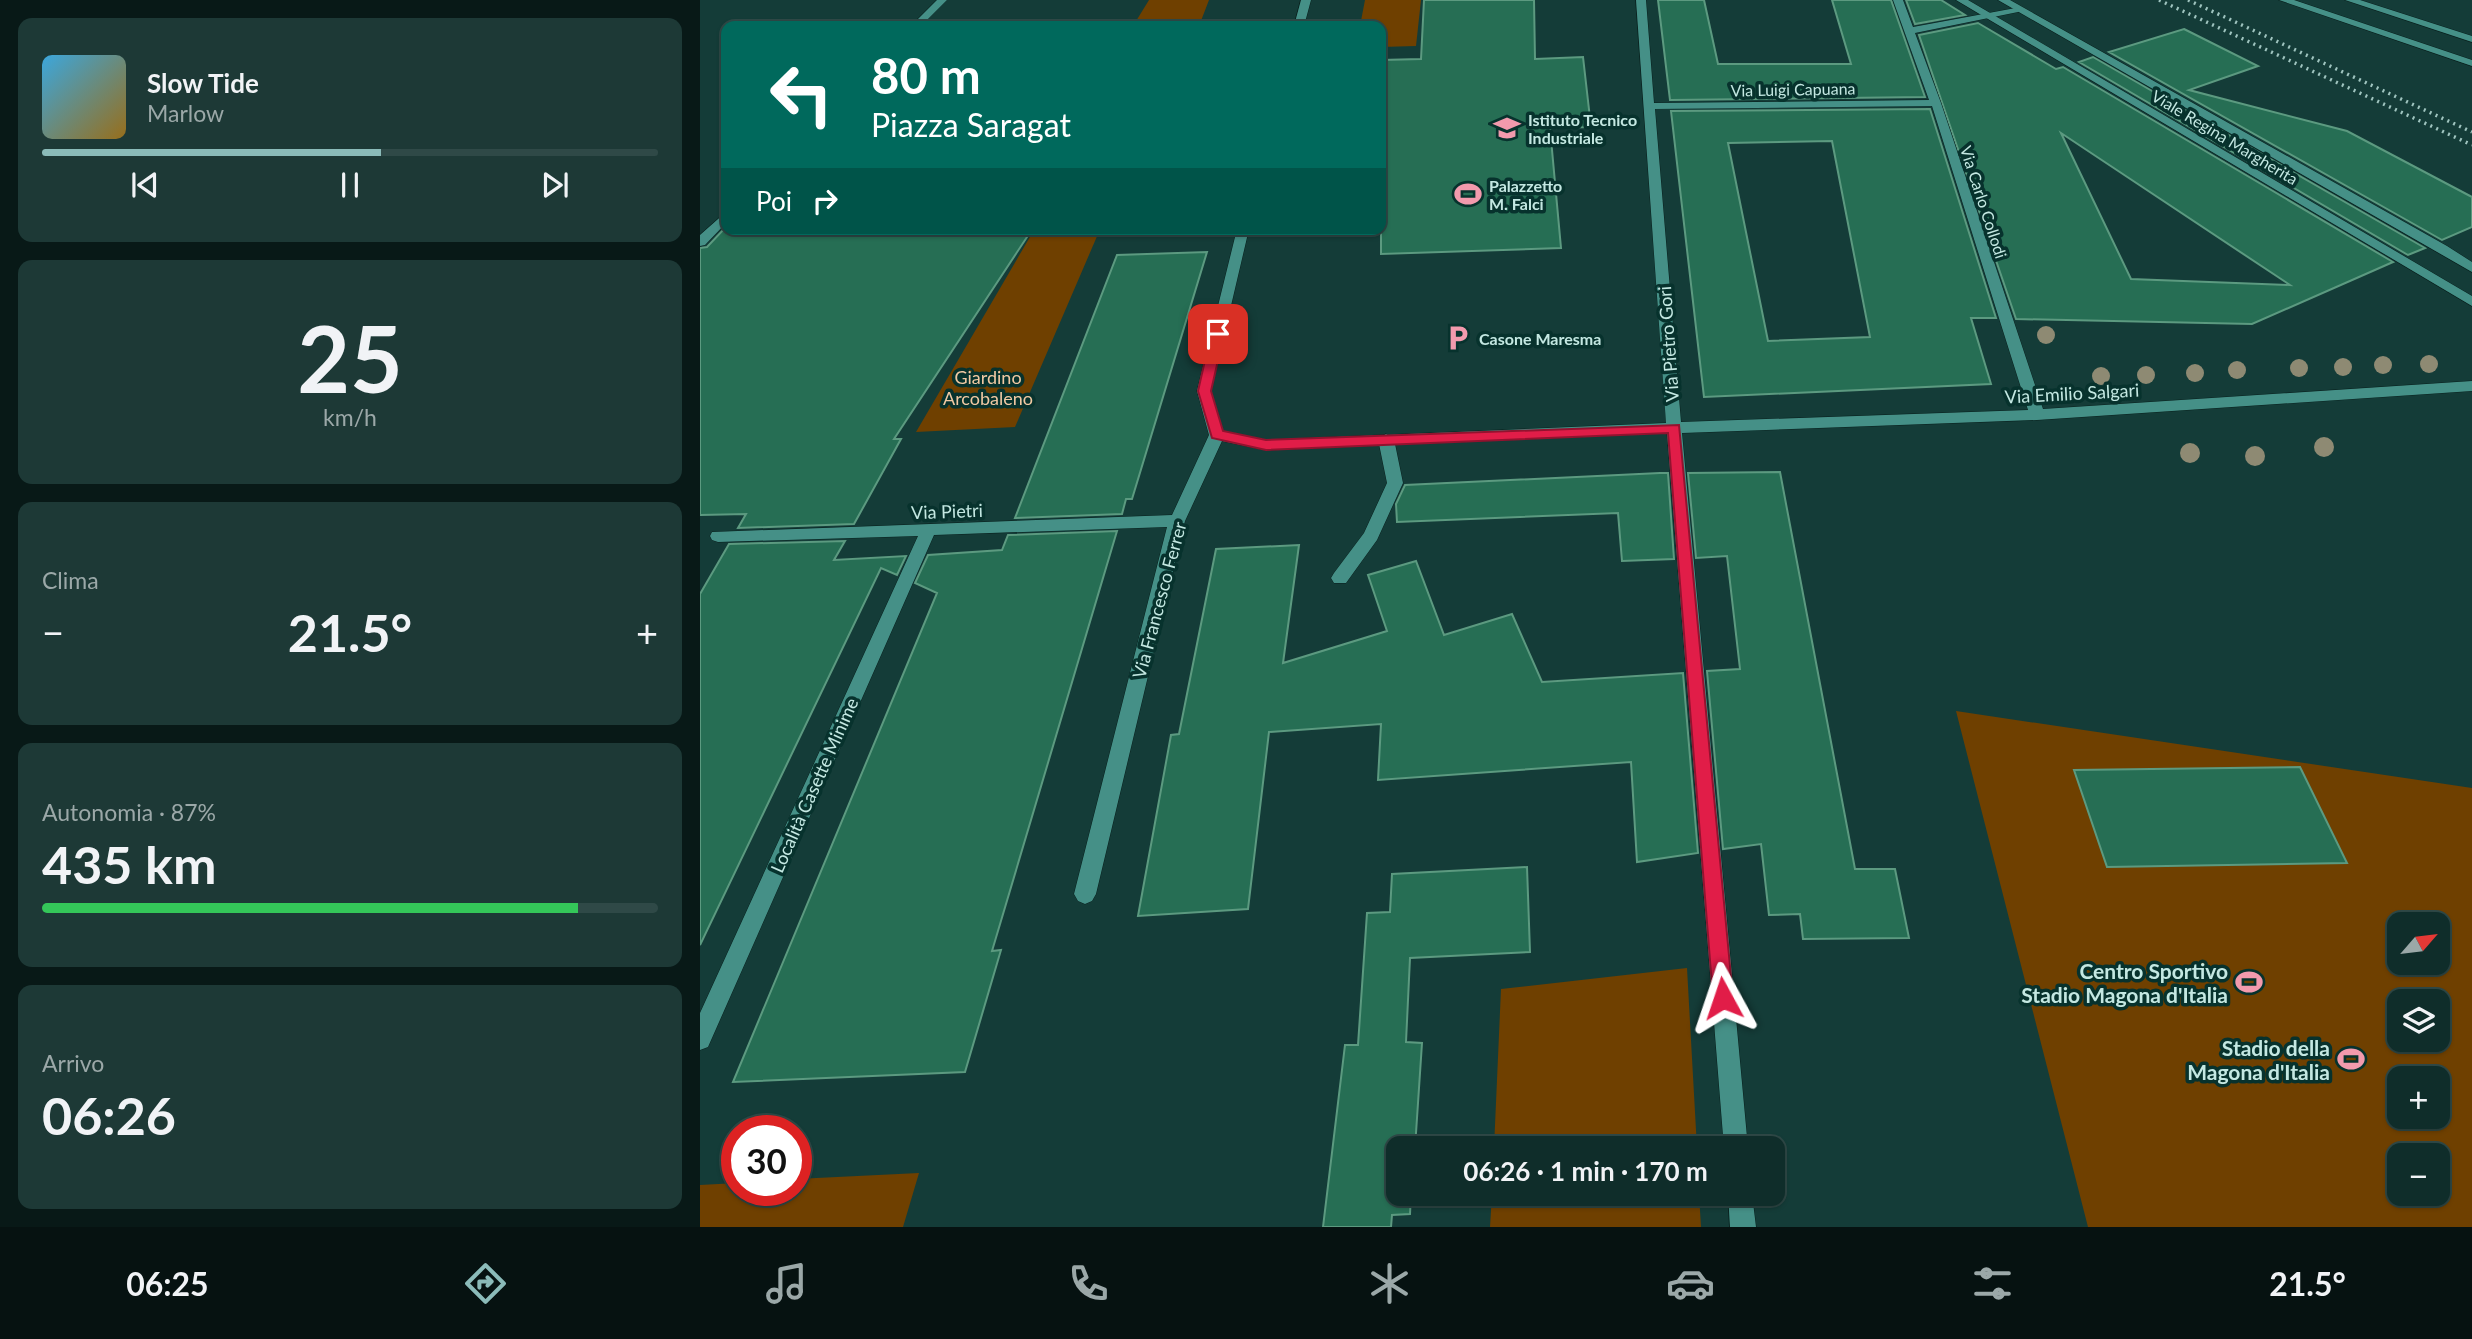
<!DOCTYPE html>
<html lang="it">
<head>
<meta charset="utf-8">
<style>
  :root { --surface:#0f2d2a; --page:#1d3936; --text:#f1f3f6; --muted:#9ba8a8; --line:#2f4947; --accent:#8bbbb9 }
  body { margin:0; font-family:Lato,sans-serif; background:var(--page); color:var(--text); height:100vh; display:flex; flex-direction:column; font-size:26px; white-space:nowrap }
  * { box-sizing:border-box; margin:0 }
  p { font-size:23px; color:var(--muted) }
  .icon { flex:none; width:38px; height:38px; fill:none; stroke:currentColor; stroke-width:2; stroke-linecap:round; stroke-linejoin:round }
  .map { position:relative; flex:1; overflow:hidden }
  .panel { display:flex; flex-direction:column; gap:18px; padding:18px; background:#081917; width:700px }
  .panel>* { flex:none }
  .banner { position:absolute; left:21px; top:21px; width:665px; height:214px; border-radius:14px; box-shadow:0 2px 5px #0004,0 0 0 2px var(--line); background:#00695c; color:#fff; overflow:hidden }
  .needle { width:46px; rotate:62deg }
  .tools { position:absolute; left:1687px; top:912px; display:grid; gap:14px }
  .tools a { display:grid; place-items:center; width:63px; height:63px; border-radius:14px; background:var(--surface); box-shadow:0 2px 5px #0004,0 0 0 2px var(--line); font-size:35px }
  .speed { position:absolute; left:21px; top:1115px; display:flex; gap:14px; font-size:35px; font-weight:700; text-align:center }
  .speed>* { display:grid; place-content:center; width:91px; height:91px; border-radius:50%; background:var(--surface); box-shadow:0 2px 5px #0004,0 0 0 2px var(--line); line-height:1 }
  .speed .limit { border:10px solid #d22; background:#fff; color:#111 }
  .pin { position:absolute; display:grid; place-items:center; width:60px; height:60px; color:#fff; margin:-30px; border-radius:14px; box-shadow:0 4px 10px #0006 }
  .me { position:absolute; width:77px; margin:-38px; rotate:355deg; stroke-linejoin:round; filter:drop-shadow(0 0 5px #0008) }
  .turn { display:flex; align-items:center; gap:24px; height:147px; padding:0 35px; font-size:32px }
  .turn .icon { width:91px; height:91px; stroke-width:2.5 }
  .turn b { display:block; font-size:49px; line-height:60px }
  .then { display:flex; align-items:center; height:66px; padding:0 35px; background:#0003; gap:14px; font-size:26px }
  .big { font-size:52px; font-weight:700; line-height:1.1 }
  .panel .card { flex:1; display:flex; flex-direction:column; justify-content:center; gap:10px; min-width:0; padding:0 24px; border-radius:14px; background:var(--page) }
  .panel .dial { align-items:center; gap:0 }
  .dial b { font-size:91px; line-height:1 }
  .song { display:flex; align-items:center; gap:21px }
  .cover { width:84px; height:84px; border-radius:10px; background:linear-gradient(135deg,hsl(200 70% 55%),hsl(40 70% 35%)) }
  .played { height:7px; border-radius:4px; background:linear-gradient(90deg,var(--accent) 55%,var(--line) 55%) }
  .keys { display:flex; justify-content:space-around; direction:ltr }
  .heat { display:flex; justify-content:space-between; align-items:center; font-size:38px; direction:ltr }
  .charge { height:10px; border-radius:5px; background:linear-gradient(90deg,#34c759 87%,var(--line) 0) }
  .trip { position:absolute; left:686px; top:1136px; width:399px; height:70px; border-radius:14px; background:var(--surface); box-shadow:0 2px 5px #0004,0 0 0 2px var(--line); font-weight:700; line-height:70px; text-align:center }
  .tabs { display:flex; height:112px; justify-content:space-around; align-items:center; background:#061211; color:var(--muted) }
  .tabs .icon { width:49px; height:49px }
  .tabs .on { color:var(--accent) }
  .tabs b { font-size:32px; color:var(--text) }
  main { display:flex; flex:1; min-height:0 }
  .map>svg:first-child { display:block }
</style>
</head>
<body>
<main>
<section class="panel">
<div class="card">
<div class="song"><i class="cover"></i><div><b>Slow Tide</b><p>Marlow</p></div></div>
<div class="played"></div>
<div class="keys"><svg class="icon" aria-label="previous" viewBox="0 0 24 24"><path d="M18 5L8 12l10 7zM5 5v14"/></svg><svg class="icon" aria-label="pause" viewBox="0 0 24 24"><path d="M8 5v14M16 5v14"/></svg><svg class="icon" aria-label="next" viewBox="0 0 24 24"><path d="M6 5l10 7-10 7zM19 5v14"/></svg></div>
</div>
<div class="card dial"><b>25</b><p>km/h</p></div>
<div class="card"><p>Clima</p>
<div class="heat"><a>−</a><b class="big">21.5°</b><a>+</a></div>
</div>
<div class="card"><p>Autonomia · 87%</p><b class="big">435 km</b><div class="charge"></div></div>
<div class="card"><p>Arrivo</p><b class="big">06:26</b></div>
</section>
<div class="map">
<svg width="1772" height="1227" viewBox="0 0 1772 1227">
  <rect width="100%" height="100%" fill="#143c38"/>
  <path fill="#6f4000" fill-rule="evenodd" d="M449 0H509L499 26H433Z
    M665 0H721L716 46 681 47V26H660Z
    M334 230 398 234 315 427 216 432Z
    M1256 711 1772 788V1227H1388ZM1699 924H1738V962H1699ZM1699 1001H1738V1040H1699ZM1699 1078H1738V1116H1699ZM1699 1155H1738V1194H1699Z
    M987 968 997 1148H794L801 989Z
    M219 1173 203 1227H0V1185L37 1183V1190H96V1179Z
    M792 1194H999L1001 1227H790Z"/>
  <path fill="#266e54" stroke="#5c9a80" stroke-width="2" fill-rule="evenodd" d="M724 0H834L835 59 883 57 891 127 850 128 861 248 681 254V60L721 59Z
    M958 0H1004L1018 64H1151L1132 0H1191L1225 97 970 100Z
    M1206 0H1241L1265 15 1215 24Z
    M1278 23 1356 69 1363 67 1693 262 1552 324 1316 319 1219 35ZM1361 133 1590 285 1431 279Z
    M1484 29 1558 66 1489 90 1647 131 1772 197V227L1742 240 1409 52Z
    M1393 57 1725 248 1708 255 1379 62Z
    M1230 109 1296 318H1271L1291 384 1004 397 971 111ZM1132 141 1170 337 1068 341 1028 143Z
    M24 229 331 231 194 439H201L154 524 38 528 46 514 0 515V248L7 247Z
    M507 252 432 499H426L422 514 315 518 417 255Z
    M1080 472 1155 869H1195L1209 938 1103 939 1100 914 1069 915 1061 844 1023 849 1007 671 1040 669 1027 556 996 558 988 473Z
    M960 473H968L974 559 922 561 918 513 697 522 696 504 705 485Z
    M417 531 292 951 301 950 265 1072 33 1082 237 593 215 583 228 555 302 550 308 535Z
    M145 541 134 560 206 556 197 575 181 568 0 945V594L29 544Z
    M599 545 583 663 687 631 668 575 716 561 744 635 812 614 842 682 983 673 998 853 937 862 931 762 678 780 681 724 569 732 548 909 438 916 471 735 479 734 516 549Z
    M1600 767 1647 863 1407 867 1374 770Z
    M827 867 830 952 710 958 706 1042 722 1043 715 1148H698V1194H711L710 1214 692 1215 691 1227H623L645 1045H658L667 913 690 912 692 874Z"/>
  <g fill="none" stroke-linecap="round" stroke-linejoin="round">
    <defs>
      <path id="lane" d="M1579 0H1594L1772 60V66Z
        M686 434 694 439 703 483 677 540 646 583H634L631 578 634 573 664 533 687 483 678 439Z"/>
      <path id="street" d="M237 0H247L221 26H211Z
        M601 0H611L604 26H594Z
        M936 0H946L954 103 1229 100 1193 0H1203L1213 27 1321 7V11L1318 12 1215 33 1241 103 1343 409 1772 381V391L1337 420 982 433 1048 1148H1024L967 433 566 450 522 441 485 521 396 894 392 901 385 904 378 901 374 894 467 527 234 535 8 1047 0 1050V1013L218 536 18 542 12 540 10 536 12 532 472 515 509 435 497 391 537 229H549L511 391 523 431 566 440 966 423ZM1232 106 1328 410 981 422 955 109Z
        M1645 0H1660L1772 36V42Z
        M26 212V223L5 245 0 246V235Z
        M1028 1194H1052L1056 1227H1030Z"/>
      <path id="secondary" d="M1256 0H1268L1772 296V306Z
        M1298 0H1310L1747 246 1772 262V272Z"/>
    </defs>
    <use href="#lane" stroke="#09211e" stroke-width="1"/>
    <use href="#street" stroke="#09211e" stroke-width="1"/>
    <use href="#secondary" stroke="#09211e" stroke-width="1"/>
    <use href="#lane" fill="#459087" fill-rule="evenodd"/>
    <use href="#street" fill="#459087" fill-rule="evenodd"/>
    <use href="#secondary" fill="#459087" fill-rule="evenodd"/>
    <path stroke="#9fc4bf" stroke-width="3.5" stroke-dasharray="2 4.5" stroke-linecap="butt" d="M1459 0 1772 145
      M1488 0 1772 132"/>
  </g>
  <g fill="#8e8a73">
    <circle cx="1346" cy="335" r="9"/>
    <circle cx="1729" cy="364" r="9"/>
    <circle cx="1683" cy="365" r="9"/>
    <circle cx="1643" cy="367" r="9"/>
    <circle cx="1599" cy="368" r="9"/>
    <circle cx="1537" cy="370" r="9"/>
    <circle cx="1495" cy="373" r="9"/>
    <circle cx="1446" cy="375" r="9"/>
    <circle cx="1401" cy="376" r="9"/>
    <circle cx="1624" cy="447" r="10"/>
    <circle cx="1490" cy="453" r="10"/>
    <circle cx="1555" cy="456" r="10"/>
  </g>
  <path fill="#e11d48" stroke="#92132f" stroke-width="2" d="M518 330 524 334 511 391 523 431 566 440 979 425 1033 998 1030 1006 1023 1009 1016 1006 1013 998 968 433 566 450 512 438 498 391 511 334Z"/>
  <defs>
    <symbol id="school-bare" viewBox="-9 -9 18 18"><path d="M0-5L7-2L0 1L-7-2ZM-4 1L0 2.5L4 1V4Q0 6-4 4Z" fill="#f29aad" stroke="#07322d" stroke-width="2.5" paint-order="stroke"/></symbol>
    <symbol id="stadium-bare" viewBox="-9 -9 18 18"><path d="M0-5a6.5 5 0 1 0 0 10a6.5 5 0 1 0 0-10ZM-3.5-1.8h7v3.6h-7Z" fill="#f29aad" stroke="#07322d" stroke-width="2.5" paint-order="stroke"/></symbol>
    <symbol id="parking-bare" viewBox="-9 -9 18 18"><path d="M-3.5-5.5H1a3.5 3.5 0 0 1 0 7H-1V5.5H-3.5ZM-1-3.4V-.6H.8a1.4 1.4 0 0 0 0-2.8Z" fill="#f29aad" stroke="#07322d" stroke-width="2.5" paint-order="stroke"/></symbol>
  </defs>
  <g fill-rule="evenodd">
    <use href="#school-bare" x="788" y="109" width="38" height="38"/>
    <use href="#stadium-bare" x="749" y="175" width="38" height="38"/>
    <use href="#parking-bare" x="739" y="319" width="38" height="38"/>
    <use href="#stadium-bare" x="1530" y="963" width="38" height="38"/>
    <use href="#stadium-bare" x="1632" y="1040" width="38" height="38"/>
  </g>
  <g text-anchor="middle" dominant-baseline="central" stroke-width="7" stroke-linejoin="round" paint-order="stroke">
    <g font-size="16" fill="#c4e8e2" stroke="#07322d">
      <text transform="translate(1093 89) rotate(-1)">Via Luigi Capuana</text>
      <text transform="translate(1525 137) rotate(31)">Viale Regina Margherita</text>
      <text transform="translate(1284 202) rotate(72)">Via Carlo Collodi</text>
    </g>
    <g font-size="16" font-weight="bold" fill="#c4e8e2" stroke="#07322d" text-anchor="start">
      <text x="828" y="119">Istituto Tecnico<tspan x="828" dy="18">Industriale</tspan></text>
      <text x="789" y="185">Palazzetto<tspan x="789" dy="18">M. Falci</tspan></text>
      <text x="779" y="338">Casone Maresma</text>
    </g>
    <g font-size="18" fill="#c4e8e2" stroke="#07322d">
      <text transform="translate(968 344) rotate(-94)">Via Pietro Gori</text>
      <text transform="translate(1372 393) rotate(-3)">Via Emilio Salgari</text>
      <text transform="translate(247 511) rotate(-2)">Via Pietri</text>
      <text transform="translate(459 600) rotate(-75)">Via Francesco Ferrer</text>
      <text transform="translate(114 785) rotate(-66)">Località Casette Minime</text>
    </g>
    <g font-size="18" fill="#f1c9a3" stroke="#07322d">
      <text x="288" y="377">Giardino<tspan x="288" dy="21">Arcobaleno</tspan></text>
    </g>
    <g font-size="21" font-weight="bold" fill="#c4e8e2" stroke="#07322d" text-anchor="end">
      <text x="1528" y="970">Centro Sportivo<tspan x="1528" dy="24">Stadio Magona d'Italia</tspan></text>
      <text x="1630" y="1047">Stadio della<tspan x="1630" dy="24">Magona d'Italia</tspan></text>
    </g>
  </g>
</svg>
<div class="tools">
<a><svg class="needle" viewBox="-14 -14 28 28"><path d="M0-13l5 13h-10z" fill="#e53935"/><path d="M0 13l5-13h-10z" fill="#9ba8a8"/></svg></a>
<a><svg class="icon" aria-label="layers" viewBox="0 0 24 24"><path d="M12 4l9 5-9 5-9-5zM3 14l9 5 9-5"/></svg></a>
<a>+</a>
<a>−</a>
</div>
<div class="speed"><div class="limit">30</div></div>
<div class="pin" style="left:518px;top:334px;background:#d93025"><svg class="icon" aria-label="arrive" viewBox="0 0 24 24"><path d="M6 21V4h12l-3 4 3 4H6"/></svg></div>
<svg class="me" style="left:1023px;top:998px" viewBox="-20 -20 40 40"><path d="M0-17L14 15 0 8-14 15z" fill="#e11d48" stroke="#fff" stroke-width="4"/></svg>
<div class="trip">06:26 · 1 min · 170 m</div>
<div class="banner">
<div class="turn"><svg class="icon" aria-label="left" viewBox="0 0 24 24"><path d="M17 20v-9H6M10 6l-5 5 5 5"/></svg><div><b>80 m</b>Piazza Saragat</div></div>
<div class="then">Poi<svg class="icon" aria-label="right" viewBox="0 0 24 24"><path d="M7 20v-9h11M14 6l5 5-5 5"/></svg></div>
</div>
</div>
</main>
<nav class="tabs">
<b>06:25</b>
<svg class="icon on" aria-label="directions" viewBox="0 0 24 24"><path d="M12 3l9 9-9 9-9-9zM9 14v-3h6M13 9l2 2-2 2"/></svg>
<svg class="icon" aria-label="music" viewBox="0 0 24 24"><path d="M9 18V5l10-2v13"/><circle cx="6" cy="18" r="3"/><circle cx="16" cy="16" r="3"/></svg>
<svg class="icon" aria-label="phone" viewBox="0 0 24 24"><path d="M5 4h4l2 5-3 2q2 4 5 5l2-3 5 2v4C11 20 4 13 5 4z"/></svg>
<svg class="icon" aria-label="climate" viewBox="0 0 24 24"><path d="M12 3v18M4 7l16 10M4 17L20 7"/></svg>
<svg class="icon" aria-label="car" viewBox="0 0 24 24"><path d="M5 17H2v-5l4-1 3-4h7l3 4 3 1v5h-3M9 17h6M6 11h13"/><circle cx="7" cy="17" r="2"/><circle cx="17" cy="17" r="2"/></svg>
<svg class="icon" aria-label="filters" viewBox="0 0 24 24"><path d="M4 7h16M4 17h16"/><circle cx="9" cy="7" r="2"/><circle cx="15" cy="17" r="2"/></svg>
<b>21.5°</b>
</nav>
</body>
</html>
